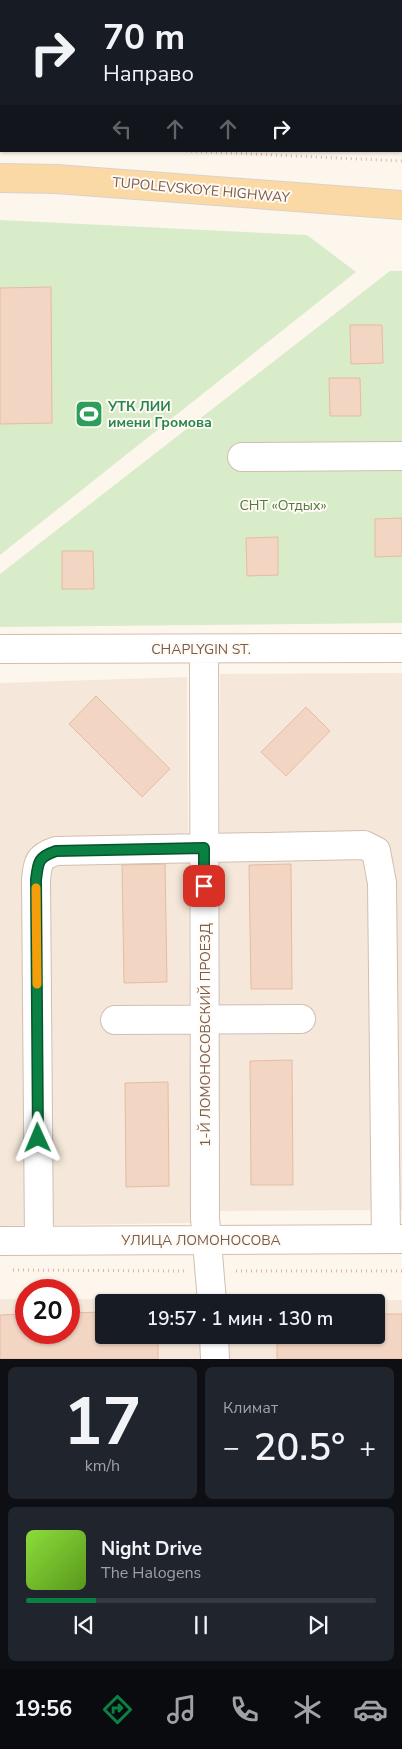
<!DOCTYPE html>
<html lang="ru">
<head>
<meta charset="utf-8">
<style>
  :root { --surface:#171b24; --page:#20242c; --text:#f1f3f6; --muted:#9ea1a6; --line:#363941; --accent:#0b8043 }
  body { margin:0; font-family:"Nunito Sans",sans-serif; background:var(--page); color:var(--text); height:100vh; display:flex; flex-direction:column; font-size:19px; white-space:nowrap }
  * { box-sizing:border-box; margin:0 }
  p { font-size:16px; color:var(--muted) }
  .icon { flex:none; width:28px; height:28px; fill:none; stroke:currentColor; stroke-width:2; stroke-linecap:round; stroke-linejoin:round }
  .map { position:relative; height:1359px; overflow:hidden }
  .panel { display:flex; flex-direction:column; gap:8px; padding:8px; background:#0d0f14; flex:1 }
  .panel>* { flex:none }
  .banner { position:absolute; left:0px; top:0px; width:402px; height:152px; box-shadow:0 1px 4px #0004; background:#171b24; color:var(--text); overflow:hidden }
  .speed { position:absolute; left:15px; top:1279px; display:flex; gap:10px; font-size:25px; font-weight:700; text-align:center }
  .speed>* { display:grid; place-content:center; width:65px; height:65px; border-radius:50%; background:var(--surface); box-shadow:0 1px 4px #0004; line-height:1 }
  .speed .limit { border:8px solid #d22; background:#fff; color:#111 }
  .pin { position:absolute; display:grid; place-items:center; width:42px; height:42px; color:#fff; margin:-21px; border-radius:10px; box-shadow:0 2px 8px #0006 }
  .me { position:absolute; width:55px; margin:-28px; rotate:359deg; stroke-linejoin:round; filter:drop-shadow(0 0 4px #0008) }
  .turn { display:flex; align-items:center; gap:18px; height:105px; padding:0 20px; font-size:22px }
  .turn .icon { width:65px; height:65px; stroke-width:2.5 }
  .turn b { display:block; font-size:35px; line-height:42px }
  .lanes { display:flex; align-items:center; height:48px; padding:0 20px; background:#0003; justify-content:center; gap:25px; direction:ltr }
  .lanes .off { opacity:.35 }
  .big { font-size:38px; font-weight:600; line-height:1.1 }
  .panel .card { flex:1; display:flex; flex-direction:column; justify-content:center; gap:8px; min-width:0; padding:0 18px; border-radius:8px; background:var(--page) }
  .panel .dial { align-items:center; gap:0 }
  .dial b { font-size:65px; line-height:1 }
  .song { display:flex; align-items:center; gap:15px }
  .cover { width:60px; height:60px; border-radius:8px; background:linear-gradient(135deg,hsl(90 70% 55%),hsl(90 70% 35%)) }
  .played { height:5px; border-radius:2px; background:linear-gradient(90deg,var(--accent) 20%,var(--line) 20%) }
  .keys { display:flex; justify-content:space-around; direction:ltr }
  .heat { display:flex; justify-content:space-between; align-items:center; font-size:28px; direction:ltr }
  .panel .tiles { flex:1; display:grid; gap:8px; grid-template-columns:1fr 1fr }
  .card:last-child { grid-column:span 2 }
  .trip { position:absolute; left:95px; top:1294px; width:290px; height:50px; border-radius:5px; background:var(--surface); box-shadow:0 1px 4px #0004; font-weight:600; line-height:50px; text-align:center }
  .dock { display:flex; height:80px; justify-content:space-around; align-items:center; background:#090b0e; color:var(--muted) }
  .dock .icon { width:35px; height:35px }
  .dock .selected { color:var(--accent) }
  .dock b { font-size:22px; color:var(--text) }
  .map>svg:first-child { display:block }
</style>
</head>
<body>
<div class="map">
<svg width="402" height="1359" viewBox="0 0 402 1359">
  <rect width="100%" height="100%" fill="#fdf6ec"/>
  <path fill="#f5e8da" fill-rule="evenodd" d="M402 673V1210L219 1211 220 674Z
    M187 677 191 1223 0 1226V683Z
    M0 1299H26V1332H69V1299L402 1300V1359H0ZM104 1302H376V1335H104Z"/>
  <path fill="#efe9e4" d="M0 0H402V150L401 1H1V131H0Z"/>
  <path fill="#d8ecc9" d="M0 220 307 235 356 272 0 555Z
    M390 271H402V623L0 627V574Z"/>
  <path fill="#f3d5c3" stroke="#e6bba3" d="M51 287 52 423 0 424V288Z
    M350 325H382L383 363 351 364Z
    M329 378H360L361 416H330Z
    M402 518V556L375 557V519Z
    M278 537V575L247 576 246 538Z
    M62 551H93L94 589H62Z
    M96 696 170 769 142 797 69 724Z
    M306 707 330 731 286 776 261 752Z
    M165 864 167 982 124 983 122 865Z
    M291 864 292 989H251L249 865Z
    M292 1060 293 1185H251L250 1061Z
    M168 1082 169 1186 126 1187 125 1083Z
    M104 1312V1335H158V1359H0V1315L26 1314V1332H69V1313Z
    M376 1314H402V1359H277V1335H376Z"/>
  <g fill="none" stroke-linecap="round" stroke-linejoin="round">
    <defs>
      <path id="minor" d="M242 457 402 456
        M0 649 402 648
        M204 649 205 1218 212 1302
        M115 1020 301 1019
        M0 1241 402 1239
        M39 1241 36 880C38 862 38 857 56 851L364 845 376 851 382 883 386 1239
        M214 1335 215 1359"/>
      <path id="major" d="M0 178 56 179 402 205"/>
    </defs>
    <use href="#minor" stroke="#d1beb0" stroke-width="30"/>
    <use href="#major" stroke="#dad1cd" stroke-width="30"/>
    <path stroke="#d9b8a5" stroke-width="3" stroke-dasharray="1 4" stroke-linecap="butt" d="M0 141 1 142
      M186 151 402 161
      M13 1270 184 1271
      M236 1271H402"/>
    <use href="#minor" stroke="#fff" stroke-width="28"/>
    <use href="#major" stroke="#fbd9a5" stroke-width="28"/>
  </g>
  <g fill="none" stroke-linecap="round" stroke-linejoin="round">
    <defs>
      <path id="route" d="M38 1138 36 880C38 862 38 857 56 851L204 848V886"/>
    </defs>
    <use href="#route" stroke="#07532c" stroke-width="12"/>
    <use href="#route" stroke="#0b8043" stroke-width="9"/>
    <path stroke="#f59e0b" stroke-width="9" d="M36 888 37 984"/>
  </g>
  <defs>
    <symbol id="stadium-square" viewBox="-11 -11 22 22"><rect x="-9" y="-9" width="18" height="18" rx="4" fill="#2e9e5b" stroke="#fffaf3"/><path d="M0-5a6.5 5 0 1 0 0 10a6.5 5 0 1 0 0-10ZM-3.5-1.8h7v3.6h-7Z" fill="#fff"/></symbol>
  </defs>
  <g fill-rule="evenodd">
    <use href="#stadium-square" x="73" y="398" width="32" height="32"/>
  </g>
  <g text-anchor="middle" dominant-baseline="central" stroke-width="4" stroke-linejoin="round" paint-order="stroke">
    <g font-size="14" fill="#7a5c4d" stroke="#fffaf3">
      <text transform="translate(201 190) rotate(5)">TUPOLEVSKOYE HIGHWAY</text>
      <text x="201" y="649">CHAPLYGIN ST.</text>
      <text transform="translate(205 1035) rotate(-90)">1-Й ЛОМОНОСОВСКИЙ ПРОЕЗД</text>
      <text x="201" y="1240">УЛИЦА ЛОМОНОСОВА</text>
    </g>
    <g font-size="14" font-weight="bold" fill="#27864d" stroke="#fffaf3" text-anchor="start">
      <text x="108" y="406">УТК ЛИИ<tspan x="108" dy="16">имени Громова</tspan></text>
    </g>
    <g font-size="14" fill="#537a41" stroke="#fffaf3">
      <text x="283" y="505">СНТ «Отдых»</text>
    </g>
  </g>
</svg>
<div class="speed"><div class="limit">20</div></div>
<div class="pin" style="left:204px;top:886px;background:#d93025"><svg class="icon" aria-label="arrive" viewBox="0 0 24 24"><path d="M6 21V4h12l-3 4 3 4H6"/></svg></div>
<svg class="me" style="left:38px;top:1138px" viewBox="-20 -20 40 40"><path d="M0-17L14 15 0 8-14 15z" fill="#0b8043" stroke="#fff" stroke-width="4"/></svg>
<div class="trip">19:57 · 1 мин · 130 m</div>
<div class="banner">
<div class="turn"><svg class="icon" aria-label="right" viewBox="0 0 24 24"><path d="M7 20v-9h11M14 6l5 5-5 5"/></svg><div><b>70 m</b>Направо</div></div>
<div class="lanes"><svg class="icon off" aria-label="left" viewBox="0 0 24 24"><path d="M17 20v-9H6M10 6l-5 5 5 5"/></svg><svg class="icon off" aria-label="ahead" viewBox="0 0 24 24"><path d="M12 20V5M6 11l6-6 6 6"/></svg><svg class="icon off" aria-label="ahead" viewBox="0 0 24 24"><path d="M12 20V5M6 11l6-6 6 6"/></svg><svg class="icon" aria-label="right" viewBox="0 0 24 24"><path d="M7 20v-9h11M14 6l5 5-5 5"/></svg></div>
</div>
</div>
<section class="panel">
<div class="tiles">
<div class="card dial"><b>17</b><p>km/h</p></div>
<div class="card"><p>Климат</p>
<div class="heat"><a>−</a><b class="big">20.5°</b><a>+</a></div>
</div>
<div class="card">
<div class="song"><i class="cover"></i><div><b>Night Drive</b><p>The Halogens</p></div></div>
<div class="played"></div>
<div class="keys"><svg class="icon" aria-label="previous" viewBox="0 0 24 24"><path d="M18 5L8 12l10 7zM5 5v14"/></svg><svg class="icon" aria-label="pause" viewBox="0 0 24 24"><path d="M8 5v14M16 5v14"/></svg><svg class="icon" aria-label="next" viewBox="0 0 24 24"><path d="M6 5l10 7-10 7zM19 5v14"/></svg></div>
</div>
</div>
</section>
<nav class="dock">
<b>19:56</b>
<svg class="icon selected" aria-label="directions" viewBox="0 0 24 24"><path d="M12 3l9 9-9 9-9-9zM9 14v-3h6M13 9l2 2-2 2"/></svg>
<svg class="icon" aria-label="music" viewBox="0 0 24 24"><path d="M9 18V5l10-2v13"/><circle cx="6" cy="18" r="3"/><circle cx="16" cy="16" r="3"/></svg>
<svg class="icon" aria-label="phone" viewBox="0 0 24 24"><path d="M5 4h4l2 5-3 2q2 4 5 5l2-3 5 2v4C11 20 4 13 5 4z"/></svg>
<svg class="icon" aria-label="climate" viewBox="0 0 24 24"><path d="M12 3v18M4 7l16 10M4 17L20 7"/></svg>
<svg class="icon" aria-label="car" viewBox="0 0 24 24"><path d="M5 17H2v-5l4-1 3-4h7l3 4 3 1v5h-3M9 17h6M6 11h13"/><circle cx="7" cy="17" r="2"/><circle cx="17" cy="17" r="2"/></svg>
</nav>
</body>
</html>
